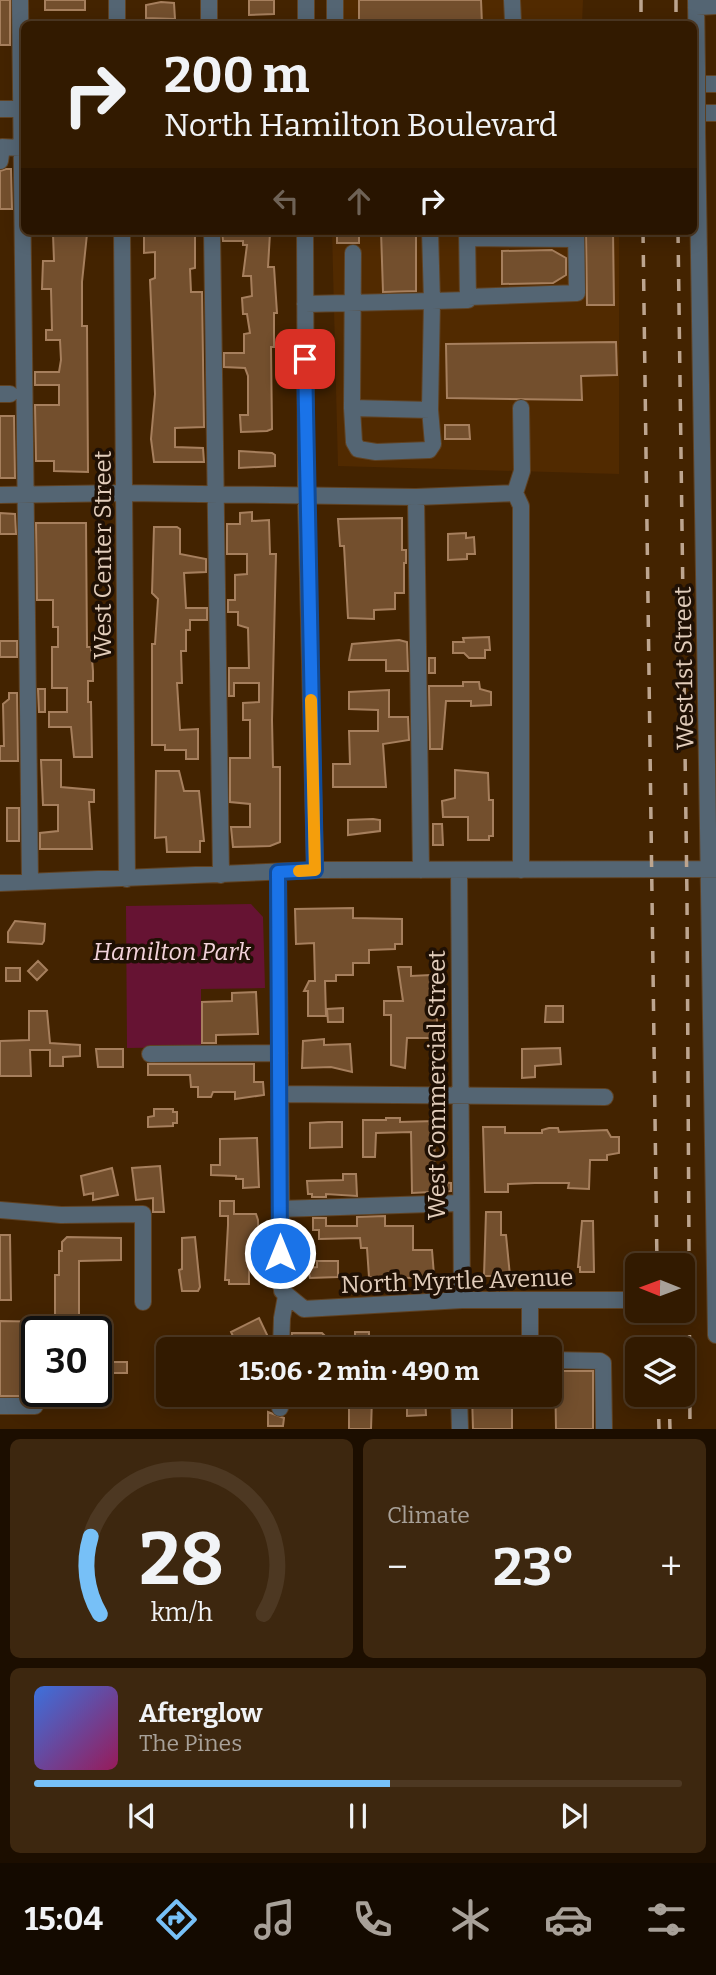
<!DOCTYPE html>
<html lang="en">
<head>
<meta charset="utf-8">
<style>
  :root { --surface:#321a00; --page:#3d270f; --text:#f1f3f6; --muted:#a8a199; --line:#4d3822; --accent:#77c0f7 }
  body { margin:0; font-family:Bitter,serif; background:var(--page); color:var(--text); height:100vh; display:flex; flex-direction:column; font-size:26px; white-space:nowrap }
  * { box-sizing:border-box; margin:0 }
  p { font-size:23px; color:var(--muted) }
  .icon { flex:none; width:38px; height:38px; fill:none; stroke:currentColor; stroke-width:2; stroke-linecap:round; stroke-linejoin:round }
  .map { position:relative; height:1429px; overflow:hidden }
  .side { display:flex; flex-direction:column; gap:10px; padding:10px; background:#1c0e00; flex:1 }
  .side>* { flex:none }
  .top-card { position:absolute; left:21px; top:21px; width:676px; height:214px; border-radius:10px; box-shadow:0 4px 18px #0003,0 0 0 2px var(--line); background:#321a00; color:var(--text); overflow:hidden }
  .needle { width:46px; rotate:271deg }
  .fabs { position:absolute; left:625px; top:1253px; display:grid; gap:14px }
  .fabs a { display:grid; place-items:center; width:70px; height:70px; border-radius:10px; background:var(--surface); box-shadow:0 4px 18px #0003,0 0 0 2px var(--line); font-size:35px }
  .speed { position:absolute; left:21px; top:1316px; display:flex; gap:14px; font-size:35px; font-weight:700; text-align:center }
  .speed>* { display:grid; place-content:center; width:91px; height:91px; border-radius:50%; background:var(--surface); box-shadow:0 4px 18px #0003,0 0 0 2px var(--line); line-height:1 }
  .speed .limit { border:4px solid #111; border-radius:10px; background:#fff; color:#111 }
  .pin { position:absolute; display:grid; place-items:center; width:60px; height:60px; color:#fff; margin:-30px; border-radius:14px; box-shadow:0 4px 10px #0006 }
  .me { position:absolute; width:77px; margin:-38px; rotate:0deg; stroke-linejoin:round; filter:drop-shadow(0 0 5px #0008) }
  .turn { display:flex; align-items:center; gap:24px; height:147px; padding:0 28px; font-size:32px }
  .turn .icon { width:91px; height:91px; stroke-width:2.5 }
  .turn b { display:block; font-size:49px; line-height:60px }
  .lanes { display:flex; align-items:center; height:66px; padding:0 28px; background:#0003; justify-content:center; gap:35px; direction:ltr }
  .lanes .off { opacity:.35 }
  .big { font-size:52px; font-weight:700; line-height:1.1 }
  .side .card { flex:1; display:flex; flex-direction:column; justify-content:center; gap:10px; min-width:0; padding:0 24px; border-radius:10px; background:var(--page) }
  .side .dial { align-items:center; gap:0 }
  .dial svg { height:182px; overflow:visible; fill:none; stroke:var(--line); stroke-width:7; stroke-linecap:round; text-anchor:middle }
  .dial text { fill:var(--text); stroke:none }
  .song { display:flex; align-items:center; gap:21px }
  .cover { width:84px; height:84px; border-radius:10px; background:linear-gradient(135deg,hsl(220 70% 55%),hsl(330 70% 35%)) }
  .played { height:7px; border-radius:4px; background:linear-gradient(90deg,var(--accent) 55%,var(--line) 55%) }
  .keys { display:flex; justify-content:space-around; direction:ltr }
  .heat { display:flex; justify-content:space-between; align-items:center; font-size:38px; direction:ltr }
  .side .tiles { flex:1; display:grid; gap:10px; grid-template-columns:1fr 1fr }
  .card:last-child { grid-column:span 2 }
  .trip { position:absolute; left:156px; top:1337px; width:406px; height:70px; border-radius:10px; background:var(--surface); box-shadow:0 4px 18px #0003,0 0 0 2px var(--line); font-weight:700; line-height:70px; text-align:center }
  .dock { display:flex; height:112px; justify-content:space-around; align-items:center; background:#140a00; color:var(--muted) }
  .dock .icon { width:49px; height:49px }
  .dock .active { color:var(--accent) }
  .dock b { font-size:32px; color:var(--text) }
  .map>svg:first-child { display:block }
</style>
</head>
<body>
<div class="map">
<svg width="716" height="1429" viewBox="0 0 716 1429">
  <rect width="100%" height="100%" fill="#432300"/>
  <path fill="#512a00" d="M328 0H583L582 24H329Z
    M332 231H619V474L338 466Z"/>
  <path fill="#661333" d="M251 904 263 917 265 988 201 989V1047L127 1048 126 906Z"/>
  <path fill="#734f2d" stroke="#a67f5d" stroke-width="2" d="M0 0H10V45H0Z
    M45 0H85V10H45Z
    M249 0H274V14L249 15Z
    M359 0H481L482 24H359Z
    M161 2 174 3 175 19 146 18V5Z
    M6 169H11L12 209H0V171Z
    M195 231V268L190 269 191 292H202L204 427 175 428V447L203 448 204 462H154L151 439 155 394 150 280 155 278V252L144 253V233Z
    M222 231 270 233 268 267H274L277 313H274V347H271L272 429 267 431 241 432 240 415H248V376L245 368 224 367V353H244V334L250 333 247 314H243L242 298 252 296 251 276H243L247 245H243V241H223Z
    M337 231H359V243H337Z
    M381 231 416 233V291L383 292Z
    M586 231H613L614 305H587Z
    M53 234H87L82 282V326H87L88 472 54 471V461H36L35 405H59V385H35V372H59L61 360 60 340H46V330H52L51 289H42L43 261H54Z
    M552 250 566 258V275L553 283 502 284V251Z
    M616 342 617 375 581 376 582 400 447 398 446 344Z
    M0 416H14L15 478H0Z
    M445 425H469L470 439H445Z
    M239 451 272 453 275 455V466L239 468Z
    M252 512V521L269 520 270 554H276L272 720 273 767H280V842L270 846 233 847 231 827H250V804L230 802V758H250V720H243V703L259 702V683H234V696H229V668H249L248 628 238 625V612H228V600H235V575L247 574V554H227V524H240V513Z
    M0 513 15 514 16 534H0Z
    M402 518V550H406V563H404V593H395V609L374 610V619L348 618 344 546H340L338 519Z
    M36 523H86L87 647H91L93 671V681H88V702H91L92 757H74L71 727H49V712H67V688H52V647H58V627H53V600H37Z
    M154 527H177L180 529V554L206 559V572L184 573 186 608H207V620H190V630H186V651H181L182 683H177L180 730 198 729V759H186V750H165V745H152V644H155L158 599 152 593Z
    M466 533V538L474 537 475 554H467V559L448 560V534Z
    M489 637 490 650H485V658H469L464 653H453V642H464L463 638Z
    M399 640 407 642 408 671H386V660H349L352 644Z
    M0 641H17V657H0Z
    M429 658H435V673H429Z
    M463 682H479L480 689 491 692V705L471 706V701H446L442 749H430L429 686H463Z
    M38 689H45V712H39Z
    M389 690V717H408L409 740 383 744 386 787H333V764H350L349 731H378V710L349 709V692Z
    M9 693H17L18 761H0V746H4L3 704 9 699Z
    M41 760H61V787L94 790V802H89L92 849H40V833L58 831V805H43Z
    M455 770 488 773 489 800H493V836H489V840H468V817H443L442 801 455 798Z
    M156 771H179L184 791H199L204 841H200V852H167L166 837 155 838Z
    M7 808H19V841H7Z
    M373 819 380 820V831L348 835V820Z
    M433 824H442L443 845H433Z
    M353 908V918L402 919V944H395V949L369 950V963H353V975H336V981H325L326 1016H308V991H304L309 981H315L314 943 296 944 295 909Z
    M15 921 45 924 44 941 42 944 8 942V932Z
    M38 961 47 970 37 980 28 971Z
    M398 967H411V976L430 975 431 1003H437V1038H407L405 1068 391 1065V1015H384V1001H403Z
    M6 968H20V981H6Z
    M256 992 258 1034 216 1035V1043H202V1002L232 1001V993Z
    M546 1006H563V1022H545Z
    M343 1008V1022H328L327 1009Z
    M29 1011H47L50 1043 80 1045V1056L63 1057V1066H50V1050H30L31 1076H0V1041L29 1040Z
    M324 1039V1045L350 1044 352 1072 331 1067 302 1068 303 1041Z
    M560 1048 561 1064 535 1066V1077L522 1078V1049Z
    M96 1049H123V1067H98Z
    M148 1064H254V1082H263L264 1095 235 1099V1092H213L211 1097H198V1087H191L190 1075H148Z
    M154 1109H173V1112H177V1123H173V1126L148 1127V1117L154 1116Z
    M386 1118H400V1122L435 1121 434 1182 451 1183V1191L412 1193 411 1132 376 1133 375 1157H363V1120H386Z
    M328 1122H342V1147L310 1148V1123Z
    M483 1127H505V1133H542V1130L549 1128H558L559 1132 607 1130 611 1137H619V1153L607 1155V1160H590L589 1189 568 1188 569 1183H535L508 1184V1192H485Z
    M257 1138 259 1187 243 1188V1179H236V1176L211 1175V1165H220V1139Z
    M160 1166 164 1212H153V1198L136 1200 132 1168Z
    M112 1168 118 1195 93 1200V1193L84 1195 81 1176Z
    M343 1174H356L357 1196 326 1194V1197H312V1194H308L307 1181 343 1180Z
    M220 1201H234V1214H256L258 1220 259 1253 257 1262H249V1284H229V1280H225L228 1225V1216H220Z
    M486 1212H501V1235H506L510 1276H484Z
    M385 1216V1226H413V1250H432L434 1275 412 1278 369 1277 367 1248H361L360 1238 319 1239V1230H313V1218H326V1226H357V1217Z
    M582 1221H593L594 1272H580V1267H578Z
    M0 1235H10L11 1300H0Z
    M67 1237 121 1238V1260L79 1261V1332H37V1396H0V1321L55 1322V1275H59V1251H62V1242Z
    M195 1237 200 1287 198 1291H182L179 1270 182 1269V1238Z
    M317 1261H338V1277L310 1278 308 1268 317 1267Z
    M259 1318 270 1341 260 1346 262 1349H239L231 1332Z
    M355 1332H369V1349L388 1336H401L428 1337V1349H355Z
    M292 1333H322L325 1336V1349H291Z
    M108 1362H127V1373H109Z
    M555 1371H593V1429H556Z
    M246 1395H268L269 1407 247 1408Z
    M407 1395H425L426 1415 407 1416Z
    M472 1395H512V1429H473Z
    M349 1398H372L371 1429H349Z
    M268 1412 284 1418 283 1426H268Z"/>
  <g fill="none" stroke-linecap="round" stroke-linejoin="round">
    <defs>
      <path id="minor" d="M20 0 30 882
        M117 0V24
        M209 0V24
        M306 0V24
        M335 0V24
        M512 0 513 21
        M696 0 697 68
        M696 7 716 6
        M693 84H716
        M0 109H24
        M693 113H716
        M697 131 716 1335
        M0 161 2 147 21 148
        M122 231 127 879
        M212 231 221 875
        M305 231 306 496 315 870
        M467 238 576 239
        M353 253 352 408 430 410 432 301 468 300 467 231
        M468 297 577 293 576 231
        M305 304 432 301 430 231
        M0 394H10
        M352 408 354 442 358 449 376 452 429 450 433 444 430 410
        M515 493 522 471 521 408
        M0 495 125 493 416 497 515 493 521 506V870
        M416 497 421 870
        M459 870 462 1300
        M278 872 282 1291 304 1309 462 1300H626
        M0 883 315 870 716 869
        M150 1054 280 1053
        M281 1094 605 1097
        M280 1209 460 1203
        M0 1210 61 1215 143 1214V1302
        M530 1300V1349
        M281 1349 282 1318 286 1296
        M550 1360 600 1361 603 1363 604 1429
        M459 1395 460 1429
        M0 1406H35
        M280 1408V1395"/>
    </defs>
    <use href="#minor" stroke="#604222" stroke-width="18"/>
    <use href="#minor" stroke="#546573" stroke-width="16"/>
    <path stroke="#bda58f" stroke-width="3.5" stroke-dasharray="12 12" stroke-linecap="butt" d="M641 0V24
      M676 0V24
      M643 231 657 1265
      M678 231 687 898 690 1429
      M666 1311 667 1349
      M658 1395 659 1429
      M669 1395 670 1429"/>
    <defs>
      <path id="minor-bridge" d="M697 131V68"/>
    </defs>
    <use href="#minor-bridge" stroke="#604222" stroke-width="18" stroke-linecap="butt"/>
    <use href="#minor-bridge" stroke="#546573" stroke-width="16"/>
  </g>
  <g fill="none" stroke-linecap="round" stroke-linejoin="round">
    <defs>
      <path id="route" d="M280 1253 278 872 315 870 305 359"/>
    </defs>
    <use href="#route" stroke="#114b97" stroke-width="18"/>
    <use href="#route" stroke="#1a73e8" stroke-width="12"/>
    <path stroke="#f59e0b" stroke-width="12" d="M299 871 315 870 311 700"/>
  </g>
  <g text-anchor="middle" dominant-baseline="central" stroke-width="7" stroke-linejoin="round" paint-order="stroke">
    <g font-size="24" fill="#e2cdbb" stroke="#1f1004">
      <text transform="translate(103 555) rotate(-90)">West Center Street</text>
      <text transform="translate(684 668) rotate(-91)">West 1st Street</text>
      <text transform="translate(437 1085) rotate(-90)">West Commercial Street</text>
      <text transform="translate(457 1281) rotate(-2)">North Myrtle Avenue</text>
    </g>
    <g font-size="24" font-style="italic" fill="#f3d3da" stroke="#1f1004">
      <text x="172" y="952">Hamilton Park</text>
    </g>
  </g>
</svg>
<div class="fabs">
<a><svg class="needle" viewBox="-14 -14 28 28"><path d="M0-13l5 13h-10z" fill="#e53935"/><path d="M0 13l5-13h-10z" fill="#a8a199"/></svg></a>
<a><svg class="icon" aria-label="layers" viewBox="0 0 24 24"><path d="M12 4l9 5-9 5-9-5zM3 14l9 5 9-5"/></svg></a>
</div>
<div class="speed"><div class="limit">30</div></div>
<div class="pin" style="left:305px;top:359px;background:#d93025"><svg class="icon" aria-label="arrive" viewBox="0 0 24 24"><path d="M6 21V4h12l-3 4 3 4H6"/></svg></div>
<svg class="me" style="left:280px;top:1253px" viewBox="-20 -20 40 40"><circle r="17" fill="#1a73e8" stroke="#fff" stroke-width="3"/><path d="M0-11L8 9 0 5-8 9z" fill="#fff"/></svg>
<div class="trip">15:06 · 2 min · 490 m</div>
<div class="top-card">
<div class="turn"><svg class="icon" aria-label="right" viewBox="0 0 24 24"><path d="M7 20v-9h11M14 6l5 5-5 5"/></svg><div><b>200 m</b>North Hamilton Boulevard</div></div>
<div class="lanes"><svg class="icon off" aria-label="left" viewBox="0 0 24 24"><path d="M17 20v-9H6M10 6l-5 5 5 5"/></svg><svg class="icon off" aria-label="ahead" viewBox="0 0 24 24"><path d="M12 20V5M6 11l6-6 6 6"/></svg><svg class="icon" aria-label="right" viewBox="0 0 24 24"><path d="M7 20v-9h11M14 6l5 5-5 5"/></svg></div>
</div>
</div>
<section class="side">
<div class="tiles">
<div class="card dial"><svg viewBox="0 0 100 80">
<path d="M14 69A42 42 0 1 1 86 69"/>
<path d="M14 69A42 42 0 0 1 10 35" stroke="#77c0f7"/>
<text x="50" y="56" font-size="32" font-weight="700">28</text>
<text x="50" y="72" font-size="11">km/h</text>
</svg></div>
<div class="card"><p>Climate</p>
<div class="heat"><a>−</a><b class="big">23°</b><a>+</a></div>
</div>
<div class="card">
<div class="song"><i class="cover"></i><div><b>Afterglow</b><p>The Pines</p></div></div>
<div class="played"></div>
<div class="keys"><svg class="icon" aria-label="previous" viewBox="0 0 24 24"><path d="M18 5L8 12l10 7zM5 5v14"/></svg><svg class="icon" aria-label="pause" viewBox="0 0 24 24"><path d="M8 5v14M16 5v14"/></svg><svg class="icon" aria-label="next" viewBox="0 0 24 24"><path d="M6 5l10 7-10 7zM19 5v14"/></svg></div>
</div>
</div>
</section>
<nav class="dock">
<b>15:04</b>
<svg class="icon active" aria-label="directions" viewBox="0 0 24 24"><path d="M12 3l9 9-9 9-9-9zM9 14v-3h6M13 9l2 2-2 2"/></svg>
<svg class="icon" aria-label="music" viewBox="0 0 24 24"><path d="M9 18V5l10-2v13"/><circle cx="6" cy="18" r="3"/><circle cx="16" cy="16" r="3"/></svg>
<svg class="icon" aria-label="phone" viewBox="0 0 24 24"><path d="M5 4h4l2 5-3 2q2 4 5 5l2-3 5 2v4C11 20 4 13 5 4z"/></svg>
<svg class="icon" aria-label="climate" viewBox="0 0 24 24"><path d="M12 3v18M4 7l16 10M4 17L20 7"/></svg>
<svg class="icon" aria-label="car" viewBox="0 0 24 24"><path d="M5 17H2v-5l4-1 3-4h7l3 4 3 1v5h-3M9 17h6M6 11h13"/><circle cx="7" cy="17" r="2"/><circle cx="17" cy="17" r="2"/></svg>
<svg class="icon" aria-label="filters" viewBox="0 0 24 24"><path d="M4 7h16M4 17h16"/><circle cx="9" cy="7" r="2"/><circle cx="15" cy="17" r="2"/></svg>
</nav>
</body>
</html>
